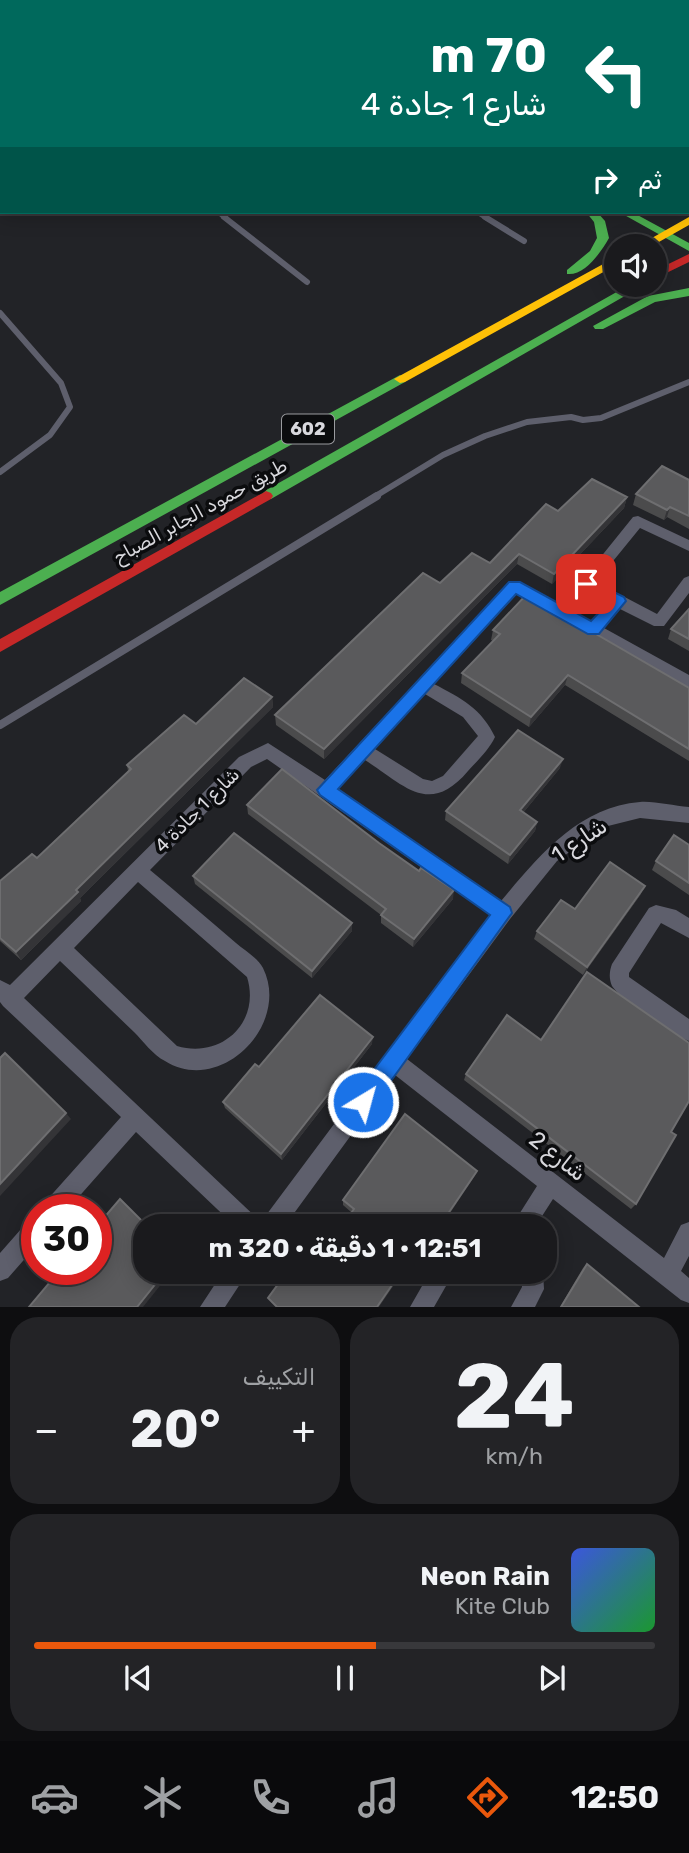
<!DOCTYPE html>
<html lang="ar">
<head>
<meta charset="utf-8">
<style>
  :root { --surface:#1a1a1d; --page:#232326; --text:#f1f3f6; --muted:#9fa1a4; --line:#38383b; --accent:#ea580c }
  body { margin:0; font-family:Rubik,"Noto Sans Arabic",sans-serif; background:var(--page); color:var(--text); direction:rtl; height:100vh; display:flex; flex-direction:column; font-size:26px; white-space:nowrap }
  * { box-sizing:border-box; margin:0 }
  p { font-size:23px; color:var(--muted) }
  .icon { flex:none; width:38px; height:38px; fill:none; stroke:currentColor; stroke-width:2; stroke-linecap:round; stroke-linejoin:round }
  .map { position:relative; height:1307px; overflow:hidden; direction:ltr }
  .drawer { display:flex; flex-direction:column; gap:10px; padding:10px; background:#0e0e10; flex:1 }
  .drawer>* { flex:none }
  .banner { position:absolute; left:0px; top:0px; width:690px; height:214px; box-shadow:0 4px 18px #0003,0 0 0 2px var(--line); direction:rtl; background:#00695c; color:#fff; overflow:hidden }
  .controls { position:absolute; left:604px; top:234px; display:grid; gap:14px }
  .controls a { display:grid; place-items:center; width:63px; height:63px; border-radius:50%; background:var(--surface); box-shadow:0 4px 18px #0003,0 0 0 2px var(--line); font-size:35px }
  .speed { position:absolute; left:21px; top:1194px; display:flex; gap:14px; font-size:35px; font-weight:700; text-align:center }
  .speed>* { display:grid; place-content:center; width:91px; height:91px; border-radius:50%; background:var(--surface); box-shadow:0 4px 18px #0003,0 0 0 2px var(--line); line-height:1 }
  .speed .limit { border:10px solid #d22; background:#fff; color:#111 }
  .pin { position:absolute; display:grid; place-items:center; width:60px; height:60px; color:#fff; margin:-30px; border-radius:14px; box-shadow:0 4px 10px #0006 }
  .me { position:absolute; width:77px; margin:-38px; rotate:37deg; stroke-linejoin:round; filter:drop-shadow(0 0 5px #0008) }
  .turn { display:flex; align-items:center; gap:24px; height:147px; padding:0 28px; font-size:32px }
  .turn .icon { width:91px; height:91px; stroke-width:2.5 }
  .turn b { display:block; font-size:49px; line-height:60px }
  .then { display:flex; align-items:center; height:66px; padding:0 28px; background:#0003; gap:14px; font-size:26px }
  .big { font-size:52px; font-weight:700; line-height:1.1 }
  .drawer .widget { flex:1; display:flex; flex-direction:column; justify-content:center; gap:10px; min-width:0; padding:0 24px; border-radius:28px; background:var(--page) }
  .drawer .dial { align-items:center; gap:0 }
  .dial b { font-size:91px; line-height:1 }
  .song { display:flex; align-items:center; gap:21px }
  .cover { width:84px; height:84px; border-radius:10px; background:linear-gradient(135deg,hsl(230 70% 55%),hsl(130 70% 35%)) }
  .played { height:7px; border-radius:4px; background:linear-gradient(90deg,var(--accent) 55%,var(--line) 55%) }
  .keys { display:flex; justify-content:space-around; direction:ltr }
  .heat { display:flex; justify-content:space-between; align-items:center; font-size:38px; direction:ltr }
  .drawer .tiles { flex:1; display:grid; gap:10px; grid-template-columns:1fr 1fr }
  .widget:last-child { grid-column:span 2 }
  .trip { position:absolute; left:133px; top:1214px; width:424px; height:70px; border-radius:28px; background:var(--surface); box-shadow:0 4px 18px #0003,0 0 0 2px var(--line); font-weight:700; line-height:70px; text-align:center; direction:rtl }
  .tabs { display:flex; height:112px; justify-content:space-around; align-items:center; background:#0a0a0c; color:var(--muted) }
  .tabs .icon { width:49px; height:49px }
  .tabs .current { color:var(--accent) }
  .tabs b { font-size:32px; color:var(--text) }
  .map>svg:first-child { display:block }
</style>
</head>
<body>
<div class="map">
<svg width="689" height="1307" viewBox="0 0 689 1307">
  <rect width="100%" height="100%" fill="#222327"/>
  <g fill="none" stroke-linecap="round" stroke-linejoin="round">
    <path stroke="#5e5f6c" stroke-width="5" d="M101 0 103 2
      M291 0 293 2
      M384 0 388 2
      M607 0 611 2
      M635 0 639 2
      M81 2 86 0
      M484 2 488 0
      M539 2 543 0
      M218 212 227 219
      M477 212 488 219"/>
    <path stroke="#5e5f6c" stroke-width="6" d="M224 217 307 282
      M485 217 524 241
      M0 313 61 383 70 407 50 435 0 472
      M374 497 443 455 485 436 527 422 571 417 583 420 601 418 689 382"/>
    <path stroke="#5e5f6c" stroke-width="8" d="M0 725 377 496"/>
    <path fill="#5e5f6c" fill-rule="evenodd" d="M638 516 689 540V551L640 528 596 582 657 614 684 578 689 576V593L664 626H654L620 609 604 628 689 675V689L517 594 434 684C461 698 482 709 495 737 489 750 477 761 468 771 429 817 404 785 365 760L338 789 501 901C538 857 578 807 640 802 655 801 673 806 689 807V823L640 818 604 827 557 861 510 919 407 1059 664 1258 681 1225 689 1222V1256L681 1271 689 1278V1303L681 1300 553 1199 535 1227H511L537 1186 395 1075 284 1227H236L136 1132 68 1209H43L46 1201 121 1117 3 1006 0 1002V980L10 985 239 757 268 743 325 780 510 582H520L591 621 608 602 581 588 579 584 633 517ZM425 694 463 717 478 736 443 776 432 781 423 779 375 749ZM267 759 490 915 261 1222 24 998 60 961C85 985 109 1008 134 1032 143 1041 153 1055 165 1061 221 1096 291 1024 263 968 258 958 244 950 236 943 207 918 179 894 150 870L251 767ZM138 882 247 977C261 1022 222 1059 177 1046L74 948Z
      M656 905 676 910 689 918V938L661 923 629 973V977L689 1019V1041C674 1035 620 999 612 986 609 979 609 972 612 964L649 908Z
      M477 1216 489 1219 492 1227H466L469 1219Z
      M37 1217V1245L8 1278 0 1281V1253L29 1220Z
      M223 1272H248L225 1307H200Z
      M430 1272H454L434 1307H410Z
      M521 1272H543L544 1289 535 1307H511L522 1287Z"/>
    <path fill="#4caf50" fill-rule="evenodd" d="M229 0H239L240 2H230Z
      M688 185H689V191H688Z
      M586 212H597L605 221 609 238C601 252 585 276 567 274V270L590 251 597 238 594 222Z
      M619 212H632L689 243V251Z
      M629 285H644L271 499H261L259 496 261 493Z
      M689 288V296L655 302 603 329H595L593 326 648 296Z
      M400 375 406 379 405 382 0 605V592Z"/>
    <path fill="#ffc107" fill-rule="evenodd" d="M689 217V225L650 247H636Z
      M616 257V265L405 382 400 383 394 379Z"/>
    <path fill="#c62828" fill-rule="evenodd" d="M267 0H278L279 2H268Z
      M689 254V262L654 279V271Z
      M266 491 271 493 273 496 271 499 0 652V639Z"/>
  </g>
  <path fill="#4b4b4c" d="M689 480V529L667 517 664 520 633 505 636 494Z
    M627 497 624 508 552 584 517 564 324 759 276 725 275 715 440 583 490 563 558 511Z
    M689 609V651L668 639 671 629Z
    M493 630 689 688V761L565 685 529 727 461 683 462 673 493 641 491 640Z
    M272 697 273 707 80 898 81 901 21 960 0 941V881L37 858 128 771 127 765 196 724Z
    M560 768 523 813 537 822 535 831 508 864 445 820 446 811Z
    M247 805 379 843 419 871 453 899 413 947 381 923V915L248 814Z
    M689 845V895L652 870 656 861Z
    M193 876 352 923V931L312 978 195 884Z
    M641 894 583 975 534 939 537 931 575 909Z
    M541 1040 671 1132 636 1204 631 1209 464 1080 466 1074Z
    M372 1044 282 1160 225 1108 223 1102 259 1067Z
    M474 1177 351 1212 343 1205V1200Z
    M587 1264 639 1307H560L583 1268Z"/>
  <path fill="#343437" d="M627 497 624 508 552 584 554 574Z
    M670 507 667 517 664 520 667 510Z
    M519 554 517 564 324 759V749Z
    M568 675 565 685 529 727 531 717Z
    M272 697 273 707 80 898 81 901 21 960 16 952 76 890Z
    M563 759 560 768 518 819 520 810Z
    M537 822 535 831 508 864 510 855Z
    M645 886 641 894 583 975 587 967Z
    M454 890 453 899 413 947 414 939Z
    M352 923V931L312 978V971Z
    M373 1037 372 1044 282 1160 281 1154Z
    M66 1113 71 1119 0 1196V1184Z
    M477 1171 474 1177 441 1227H439Z
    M165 1272H171L143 1307H137Z
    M401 1272H403L379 1307H377Z"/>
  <path fill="#5a5a5c" stroke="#6e6e70" stroke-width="2" d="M662 466 689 480V516L670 507 667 510 636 494Z
    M592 479 627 497 554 574 519 554 324 749 275 715 423 573 440 583 472 553 490 563 546 504 558 511Z
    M527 594 689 688V749L568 675 531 717 462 673 500 634 493 630Z
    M689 609V639L671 629Z
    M244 678 272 697 76 890 78 892 16 952 0 938V881L32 854 37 858 131 769 127 765 184 715 196 724Z
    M518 730 563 759 520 810 537 822 510 855 446 811Z
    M282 769 379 843 419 871 421 868 454 890 414 939 381 915 386 909 247 805Z
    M234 833 352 923 312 971 193 876Z
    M674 835 689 845V883L656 861Z
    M610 862 645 886 587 967 537 931 561 900 575 909Z
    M587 972 689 1043V1101L671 1132 676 1135 636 1204 466 1074 507 1015 541 1040Z
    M320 995 373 1037 281 1154 223 1102 255 1064 259 1067Z
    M5 1053 66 1113 0 1184V1058Z
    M405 1114 477 1171 439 1227H341L354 1209 343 1200Z
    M120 1199 148 1227H145V1272H165L137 1307H29L61 1269H96V1227Z
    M587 1264 639 1307H561Z
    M287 1272H401L377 1307H277L268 1298Z"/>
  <path fill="#1a73e8" stroke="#114b97" stroke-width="2" d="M586 578 624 597 626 601 599 634H588L516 594 338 789 510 907 512 913 370 1110 363 1113 355 1110 352 1102 355 1095 490 915 320 795 317 790 509 582H520L591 621 608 603 580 588 578 584 580 580Z"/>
  <g text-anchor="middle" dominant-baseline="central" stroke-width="7" stroke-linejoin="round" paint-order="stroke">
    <rect fill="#0b0c0e" stroke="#9a9b9f" stroke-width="2" x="282" y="414.5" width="52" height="29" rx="5"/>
    <g font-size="18" font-weight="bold" fill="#d8d8dd">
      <text x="308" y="429">602</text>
    </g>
    <g font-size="19" fill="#d8d8dd" stroke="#0b0c0e">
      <text transform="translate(200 511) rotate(-29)">طريق حمود الجابر الصباح</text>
      <text transform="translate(197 810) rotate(-45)">شارع 1 جادة 4</text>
    </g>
    <g font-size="23" fill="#d8d8dd" stroke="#0b0c0e">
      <text transform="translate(579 840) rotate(-34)">شارع 1</text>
      <text transform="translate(558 1156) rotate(38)">شارع 2</text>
    </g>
  </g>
</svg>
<div class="controls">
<a><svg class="icon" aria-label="sound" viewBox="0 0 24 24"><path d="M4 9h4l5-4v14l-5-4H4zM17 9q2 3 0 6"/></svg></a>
</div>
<div class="speed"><div class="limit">30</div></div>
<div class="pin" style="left:586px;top:584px;background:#d93025"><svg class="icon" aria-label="arrive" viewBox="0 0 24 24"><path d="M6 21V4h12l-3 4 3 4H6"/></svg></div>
<svg class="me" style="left:363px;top:1102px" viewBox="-20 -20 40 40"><circle r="17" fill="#1a73e8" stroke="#fff" stroke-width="3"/><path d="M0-11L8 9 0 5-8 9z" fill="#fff"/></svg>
<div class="trip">12:51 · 1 دقيقة · 320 m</div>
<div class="banner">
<div class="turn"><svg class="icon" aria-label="left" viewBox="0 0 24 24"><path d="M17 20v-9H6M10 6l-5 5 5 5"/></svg><div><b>70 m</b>شارع 1 جادة 4</div></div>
<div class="then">ثم<svg class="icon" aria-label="right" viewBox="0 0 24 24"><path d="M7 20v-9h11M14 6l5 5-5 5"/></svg></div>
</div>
</div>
<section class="drawer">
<div class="tiles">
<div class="widget dial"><b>24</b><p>km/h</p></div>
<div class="widget"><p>التكييف</p>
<div class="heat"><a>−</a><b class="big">20°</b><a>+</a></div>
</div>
<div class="widget">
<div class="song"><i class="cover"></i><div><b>Neon Rain</b><p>Kite Club</p></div></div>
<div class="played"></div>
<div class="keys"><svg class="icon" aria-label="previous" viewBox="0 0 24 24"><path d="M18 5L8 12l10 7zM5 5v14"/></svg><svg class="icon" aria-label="pause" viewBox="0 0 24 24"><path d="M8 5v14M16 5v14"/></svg><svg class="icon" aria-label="next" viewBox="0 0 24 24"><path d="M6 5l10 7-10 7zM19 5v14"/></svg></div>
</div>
</div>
</section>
<nav class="tabs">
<b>12:50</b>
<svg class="icon current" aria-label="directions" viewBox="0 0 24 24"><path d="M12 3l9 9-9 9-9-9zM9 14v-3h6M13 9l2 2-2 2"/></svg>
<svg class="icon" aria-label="music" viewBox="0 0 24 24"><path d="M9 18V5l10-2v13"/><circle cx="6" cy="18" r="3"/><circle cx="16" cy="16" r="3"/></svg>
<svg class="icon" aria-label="phone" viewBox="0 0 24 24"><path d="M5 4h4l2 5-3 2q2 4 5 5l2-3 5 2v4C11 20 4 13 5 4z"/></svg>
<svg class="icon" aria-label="climate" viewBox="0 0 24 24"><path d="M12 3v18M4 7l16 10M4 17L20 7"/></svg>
<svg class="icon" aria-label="car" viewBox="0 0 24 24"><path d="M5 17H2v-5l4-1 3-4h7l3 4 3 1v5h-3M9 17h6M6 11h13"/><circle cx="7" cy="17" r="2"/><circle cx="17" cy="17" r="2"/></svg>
</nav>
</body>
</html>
